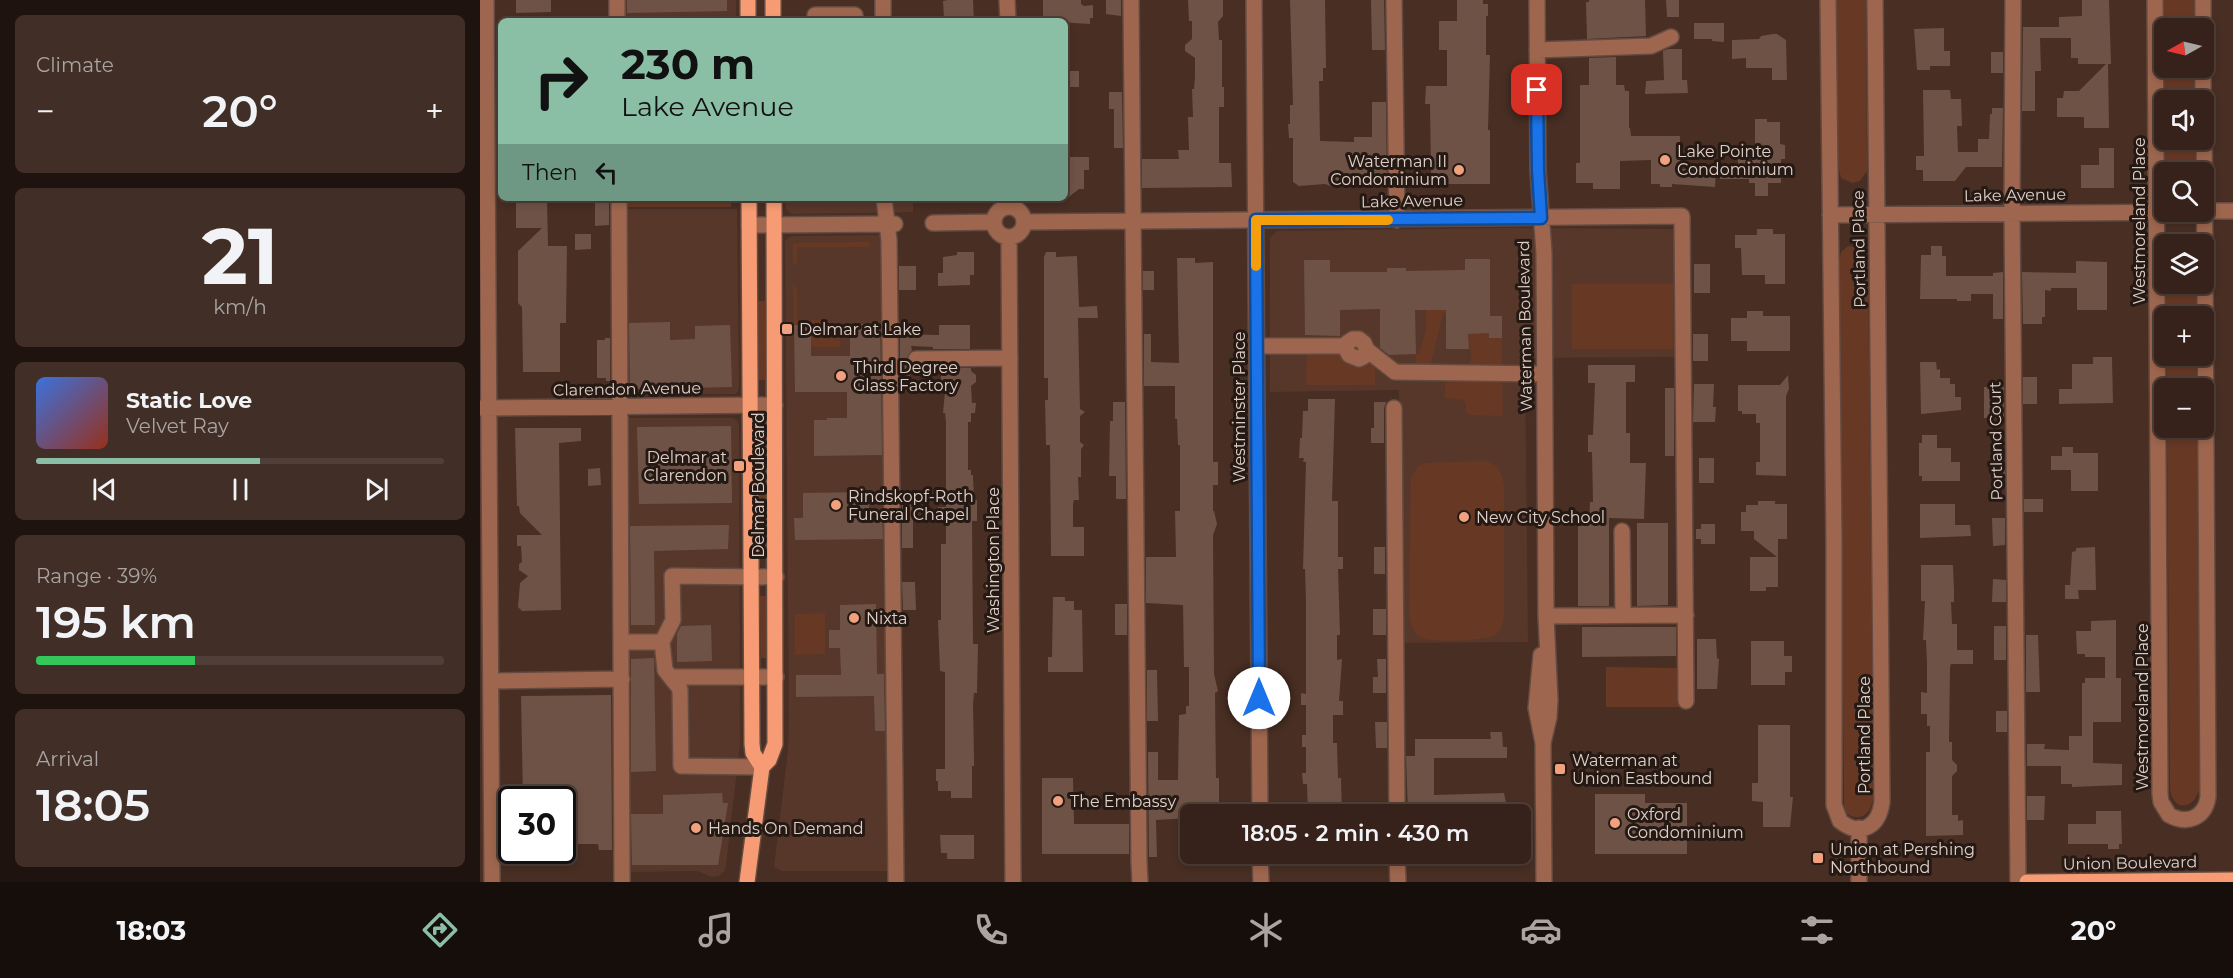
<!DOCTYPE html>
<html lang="en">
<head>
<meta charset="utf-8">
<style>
  :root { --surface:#36221a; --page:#412f27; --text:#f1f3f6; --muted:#aaa4a2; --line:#503f39; --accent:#8abfa5 }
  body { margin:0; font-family:Montserrat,sans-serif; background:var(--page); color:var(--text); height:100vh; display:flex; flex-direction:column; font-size:22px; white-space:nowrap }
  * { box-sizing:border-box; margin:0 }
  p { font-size:20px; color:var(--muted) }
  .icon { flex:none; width:33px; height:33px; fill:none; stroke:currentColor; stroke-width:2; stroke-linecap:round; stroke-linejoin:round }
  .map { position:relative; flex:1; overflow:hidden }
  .drawer { display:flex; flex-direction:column; gap:15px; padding:15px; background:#1e130e; width:480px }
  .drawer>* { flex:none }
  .banner { position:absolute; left:18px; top:18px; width:570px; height:183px; border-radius:9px; box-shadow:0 3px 9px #0003,0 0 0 2px var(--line); background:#8abfa5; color:#111; overflow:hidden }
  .needle { width:39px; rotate:262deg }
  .buttons { position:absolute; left:1674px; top:18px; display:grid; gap:12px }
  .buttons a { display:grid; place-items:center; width:60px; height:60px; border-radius:9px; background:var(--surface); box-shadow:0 3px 9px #0003,0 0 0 2px var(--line); font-size:30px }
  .speed { position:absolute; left:18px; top:786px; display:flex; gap:12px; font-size:30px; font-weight:700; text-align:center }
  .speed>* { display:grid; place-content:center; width:78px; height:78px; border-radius:50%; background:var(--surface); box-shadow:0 3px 9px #0003,0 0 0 2px var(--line); line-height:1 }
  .speed .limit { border:3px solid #111; border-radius:9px; background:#fff; color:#111 }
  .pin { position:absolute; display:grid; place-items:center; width:51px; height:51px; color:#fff; margin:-26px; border-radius:12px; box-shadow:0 3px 9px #0006 }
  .me { position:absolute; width:66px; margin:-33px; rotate:0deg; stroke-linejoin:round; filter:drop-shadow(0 0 4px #0008) }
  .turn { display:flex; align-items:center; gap:21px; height:126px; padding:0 24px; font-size:27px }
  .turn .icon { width:78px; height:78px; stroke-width:2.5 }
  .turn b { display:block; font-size:42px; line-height:51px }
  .then { display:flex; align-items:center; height:57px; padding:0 24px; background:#0003; gap:12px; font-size:22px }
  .big { font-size:45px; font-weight:600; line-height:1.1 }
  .drawer .card { flex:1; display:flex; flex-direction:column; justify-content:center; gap:9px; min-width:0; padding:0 21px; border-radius:9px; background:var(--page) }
  .drawer .dial { align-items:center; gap:0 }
  .dial b { font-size:78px; line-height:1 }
  .song { display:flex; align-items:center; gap:18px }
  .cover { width:72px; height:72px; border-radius:9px; background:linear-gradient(135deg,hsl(220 70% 55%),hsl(10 70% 35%)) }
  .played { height:6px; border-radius:3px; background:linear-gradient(90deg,var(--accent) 55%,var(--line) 55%) }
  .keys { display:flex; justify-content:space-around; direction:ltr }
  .heat { display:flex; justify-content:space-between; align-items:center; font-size:33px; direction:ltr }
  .charge { height:9px; border-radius:4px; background:linear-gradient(90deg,#34c759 39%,var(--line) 0) }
  .trip { position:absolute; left:700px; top:804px; width:351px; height:60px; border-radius:9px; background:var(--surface); box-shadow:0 3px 9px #0003,0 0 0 2px var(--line); font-weight:600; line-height:60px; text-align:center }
  .menu { display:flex; height:96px; justify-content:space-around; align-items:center; background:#160e0a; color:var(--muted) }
  .menu .icon { width:42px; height:42px }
  .menu .selected { color:var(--accent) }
  .menu b { font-size:27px; color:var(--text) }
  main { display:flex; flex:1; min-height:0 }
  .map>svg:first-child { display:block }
</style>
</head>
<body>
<main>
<section class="drawer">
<div class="card"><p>Climate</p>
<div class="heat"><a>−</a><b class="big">20°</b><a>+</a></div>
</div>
<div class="card dial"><b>21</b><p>km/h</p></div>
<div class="card">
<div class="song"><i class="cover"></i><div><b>Static Love</b><p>Velvet Ray</p></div></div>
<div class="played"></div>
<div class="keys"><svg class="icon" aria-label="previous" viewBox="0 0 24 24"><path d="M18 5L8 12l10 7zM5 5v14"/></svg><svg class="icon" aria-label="pause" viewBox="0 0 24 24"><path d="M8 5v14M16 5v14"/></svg><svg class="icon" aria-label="next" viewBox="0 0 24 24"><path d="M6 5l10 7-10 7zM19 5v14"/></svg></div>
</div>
<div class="card"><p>Range · 39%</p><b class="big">195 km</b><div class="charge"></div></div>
<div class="card"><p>Arrival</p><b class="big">18:05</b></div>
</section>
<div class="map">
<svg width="1753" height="882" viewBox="0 0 1753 882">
  <rect width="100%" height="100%" fill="#482e23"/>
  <path fill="#57372a" d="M140 0H256V21H140Z
    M305 198H433V212L311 214 306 209Z
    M142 209H257L259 385 258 391 255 394H143Z
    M1026 228 1198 229V357L1045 358 1048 642 922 643 919 390 790 392V238L797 231Z
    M405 235 411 871H302L294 867 308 750 309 721 305 241 309 237 314 236Z
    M145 418H252L257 420 259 425 260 744 246 865 245 870 239 876 231 877 218 871 147 872Z"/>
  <path fill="#673925" d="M1356 0H1386L1387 171 1380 181 1372 183 1361 178 1358 165Z
    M1684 0H1714V28H1684V68H1715V100H1684V109Z
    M1685 140H1715V172H1687L1685 162Z
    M144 198H251V207H144Z
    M389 242 390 247H317V262L313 265V243Z
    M1368 246 1382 248 1388 261 1393 799C1391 814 1380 823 1366 813L1364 804 1359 261 1361 252Z
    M1092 284H1193V349H1092Z
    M1686 284H1716V316H1686Z
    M313 285 317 288V320H341V324H361L360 347H331V325H314Z
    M278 301H285V380H278Z
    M946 310H966V313H963L950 367 936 363V354H939L946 329Z
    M1009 333 1010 338H1022V370H987C995 356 989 348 988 334Z
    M827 351C849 351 877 348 895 365V385H826Z
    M1686 356H1716V388H1687Z
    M981 377 1022 378 1023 416 991 415 986 412V404L982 399 965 398V384Z
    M1687 428H1717L1719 790C1713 811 1692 811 1690 788Z
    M279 433H286L287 554H280Z
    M1002 461C1016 462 1022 471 1024 485V614C1023 622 1022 630 1015 635 1004 641 951 643 941 637 932 632 930 622 929 612L931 477 938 466 944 463Z
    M280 596H287L288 658H281Z
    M345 613V654L315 655V614Z
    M1126 667 1200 668V707H1126Z"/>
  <path fill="#6f5246" d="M36 0H71V12L36 13Z
    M147 0H247V11L147 13Z
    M468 0H493L494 21H469V19H464L463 1Z
    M563 0H601V4L604 6 613 5V18H610V24L563 21Z
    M626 0H641V16L626 14Z
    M708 0H743V16L738 22 739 40H742V87H744V107H739V163H751L752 187 662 188V159H699L698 150H709L708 117H713L712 89H714L715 77V58L705 51V45L712 39V21H709Z
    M810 0H845L846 68H843V81H839L840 141 874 142V137H892V102H906L907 184 896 186 892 181 885 186 859 184 853 187 845 184 819 186 813 182V138H809L808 124H810V105H813Z
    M891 0H904L905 50H892Z
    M977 0H1003V4H1008V16H1006V55H1010L1008 130H1010V184H956V174H951L950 104H945L946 86H967V50H959V21H977Z
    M1109 0H1165L1166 36 1107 39 1106 2H1109Z
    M1186 0H1199V17H1187Z
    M1602 0H1629L1631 64H1628L1629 128H1604V117H1577V98H1583L1584 91H1599L1626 64H1598V58H1591V38H1560L1561 71H1555V111H1542L1543 27H1579V17L1602 16Z
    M1214 23H1244V42L1232 41V39H1214Z
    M1464 28V51H1470V66H1450V70H1437L1434 29Z
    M1293 34H1297L1306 40 1307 80H1292V68H1266V58L1252 59V40L1279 39 1281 36Z
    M1188 49H1202V80H1207L1208 93 1165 94 1166 81 1184 80 1183 51Z
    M1511 52H1523V73H1511Z
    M1136 57V85H1144L1145 91H1149V128H1150L1151 136H1200V169H1236L1235 187 1192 184V187H1180V184H1171V160L1140 161V189H1113V183H1096V163H1100V85H1109V58Z
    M585 71H599V87H585Z
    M1443 90H1470L1471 99H1481L1482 126H1477L1478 152H1498V139H1509L1510 114H1512V108H1523L1522 167H1486L1475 181H1443V170H1436V156H1444Z
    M629 92H642L643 148H634V109H629Z
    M1275 119H1287V122H1300V144L1305 145V159H1301V183H1288V196H1275V183H1269V179H1240V164H1258L1257 146H1275Z
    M1619 148H1634V188H1601V165H1619Z
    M585 157H609V170H604V189H599L585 200Z
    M38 198 67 199 68 246H87L86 323H80V372H43L42 307 38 303V251L62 228H36V203H38Z
    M115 198H129V225L115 226Z
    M1277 229H1293V234H1305V284H1285V275H1262L1261 248H1255V235H1277Z
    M95 234H111V249L95 250Z
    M1451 246H1462V256H1466V276H1513V273L1523 272V319H1513V294H1491V301H1477V299H1440L1441 255H1451Z
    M477 252H494V275H490V285L458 286V273H463V257L477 255Z
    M566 252H576V257L597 256 599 307 617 306 618 318H598L600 409 605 412 600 416V442L604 445 601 449V477H598L599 500H594L593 504V527H604V556H571L570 445H566L565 400H568V378H564V257Z
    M697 258H715V263L733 262V462H738V485H733V511H734L737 524 733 535 734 674 738 691 735 693 736 778H739V808H736V814H711V818L676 820 677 857H669L668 752H678V780H698L699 715 706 714V706H709V667H704L703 605 666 603V557H696L695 511H700V445H698L697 419H695V386H664V334H671V362L699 363Z
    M985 259H1010V316H1022V338H1009V333L988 334 989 349H966V310H935L936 354 909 355 900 348V309L860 310V336L825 335 824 260H850V272H907V268H926V271L985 270Z
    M1596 261 1627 262V310H1597V288H1571V291L1565 290V317H1562V324H1543L1542 272 1596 273Z
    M1214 264H1230V293H1214Z
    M419 266H436V290H419Z
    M663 271H674V290H663Z
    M1267 311H1283V316H1310V351H1267V341H1251V318H1267Z
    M190 322V340L215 339V326L250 325 252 387 150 389 149 323Z
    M370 324H400L402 455 334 456V420H347V418H367V392H315L314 325H331V356H370Z
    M459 325H490V349H453V347L431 346 432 350 426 359 430 367V388H420V334L459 335Z
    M1213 334H1228V361H1213Z
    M125 338H130V381H126V378H117V340H125Z
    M1613 357H1632L1633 403 1579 404V389H1592V364H1613Z
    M1440 362H1456L1457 370 1460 369V378H1470V384H1475V397H1481V410L1441 414Z
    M1108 365H1155V382H1146V433H1150V463H1166L1164 519 1129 518V606H1098V526H1109L1110 502H1113L1112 452H1108V435H1113L1115 383H1108Z
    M461 368H491V371L496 375V382L491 386 492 403H496L495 413H491V422H488V470H491V475H493L494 500H497V521H492L493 644H498L497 693H494L493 704 494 757V766H492V798H471V791H458V781H456V769H465V672L460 671 458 620H461V544H466V522H458V507H466V422L465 413H463L465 392 433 393V382L461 381Z
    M1308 375 1309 389 1306 396V476L1276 475V462H1280V423H1276V414H1262V411H1258V385H1300Z
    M1543 377H1557V404H1543Z
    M1214 384H1234L1233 407H1236L1235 422H1213Z
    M1504 387H1524V418H1504Z
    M1185 388H1194V456H1185Z
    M828 399H855L852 501H858V557H863V569H858L860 635H857V660L862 659 859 701H863V715H853V743H857L858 778H861L862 814H828L827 784H823L822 773H826V747H822V735H826V705H821V693L826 694V602L825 569H823L826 462H823L824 458H819L820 438H822L823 411H828Z
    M633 402H645L646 499H636V476H629L630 421H633Z
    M894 402H906L904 408V443H891V428H894Z
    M251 426 252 503 159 504 157 427Z
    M35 428H101V441L79 443 81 610 42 611 38 607 40 583 48 576 39 570V564L42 562 41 546H37V535H62L40 513 39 506H37Z
    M1442 435H1457V448H1471V462H1480V481H1442V476H1439V443H1442Z
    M1582 447H1593V453H1618V491H1591V470H1571V456H1582Z
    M1513 455H1524L1525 476H1513Z
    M1219 458H1234V483H1219Z
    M120 468 121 485 108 486V469Z
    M389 492V517H402L403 539 315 540 314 518H323V493Z
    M422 497H433V548H422Z
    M1544 499H1563V512H1544Z
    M1278 501H1295V504H1307V539H1298V587H1286V591H1270V557H1297L1274 539V531H1261V512H1266V505H1278Z
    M1440 504H1475V525H1490L1491 536 1440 538Z
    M1512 518H1525V545L1513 546Z
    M1157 523H1188V605L1157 606Z
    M1221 524H1235V544H1221V539H1216V529H1221Z
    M249 525 248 549 174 551 175 625H151L150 526Z
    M894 547H905V574H894Z
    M1615 547 1616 590H1598L1599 599H1585V585H1590L1592 552 1596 551V548Z
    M1441 565H1473L1474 590V602H1471L1472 624H1477V650H1493V664H1471L1470 667 1469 742H1472V760L1477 765V771L1472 776V815H1478V821L1483 820V835L1446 836V752H1450V726H1447V714H1441V692L1447 693V663L1446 640H1443L1445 601H1441Z
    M1513 579 1526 580V602H1512Z
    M422 582H435L436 610H423Z
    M573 597H585V601H594V610H602L603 672H568V657H572Z
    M396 604 397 674H404L405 731H395L394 696 316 697V675H361L360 648H349V630H360V605Z
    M635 604H647V635H635Z
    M893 609H906V635H893Z
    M1636 620V678H1641V722H1613V763L1642 764V785L1592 787V784H1581V766H1547V744H1565L1564 749 1589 750V736H1602V683H1605V678H1625V657H1605V654H1597L1596 631H1611V621Z
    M231 625 232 661 197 662V634L201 626Z
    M1514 626H1526V660H1514Z
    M1102 627H1196V656L1102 657Z
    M1546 635H1558L1560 692H1546Z
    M1217 639H1236L1237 658 1239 659 1237 689H1217Z
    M1271 641H1304V656H1312V672H1305V685H1271Z
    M174 658 176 771 151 772V659Z
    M897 659H906V693H893V677H898Z
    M667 670H677L678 721H667Z
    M131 695 132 850H119L118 844H82V800H43L41 696Z
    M1516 711H1527V732H1516Z
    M895 722H907V748H896Z
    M1278 725H1310V797H1313L1310 827H1283V802L1272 801V783H1278Z
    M1010 732H1022L1023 747H1027V758H954V795L1024 793 1026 803 1017 814H928L926 756H935V739H1011Z
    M562 778H593L594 824H649V854H562Z
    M242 793 243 803H248L238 865H152L151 814H183V795Z
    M1115 794H1165V803H1207V854H1115Z
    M1547 796H1565L1564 820H1547Z
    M1616 811H1641L1642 844H1639V849H1628V844H1588V824H1616Z
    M460 835H494V859H467V853H461Z"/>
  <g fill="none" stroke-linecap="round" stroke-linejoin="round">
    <defs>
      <path id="minor" d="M6 0 12 882
        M137 0V21
        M403 0V21
        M527 0 528 21
        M651 0 659 862 660 882
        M774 0 780 814
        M914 0 917 220
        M1057 0 1058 170 1064 253 1066 616 1070 700 1069 717 1063 743
        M1348 0 1354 542V805L1360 821C1381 838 1399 826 1402 802L1395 0
        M1533 0 1532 212 1538 882
        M1675 0 1680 794 1681 802 1689 815C1707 825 1725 818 1728 797L1724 109
        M1723 0V28
        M335 21V15H375V21
        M1057 50 1171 46 1191 37
        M1723 68V100
        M139 198 142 882
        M404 198 409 240 416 882
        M514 222a15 15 0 1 1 30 0a15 15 0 1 1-30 0Z
        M1724 211H1753
        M1350 215 1720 212
        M662 221 1202 216 1206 701
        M544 222 652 221
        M453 223 514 222
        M269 225 415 224
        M529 237 533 882
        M777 346H867
        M887 350 883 357 879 359 869 355 866 349 867 343 873 339H879L884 343 887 350 915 372 1064 374
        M436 359 530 358
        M1 408 295 405
        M914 408 917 814
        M1142 531 1143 615
        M1066 616 1206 615
        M141 642H182
        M1061 655 1056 708 1063 743 1064 882
        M191 677H296
        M11 681 142 679
        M282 767 201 766 200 689 185 670 182 642 193 620 192 576 296 577
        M1379 828V882
        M780 854 781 882
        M917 854 918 882"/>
      <path id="major" d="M268 0V21
        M293 0V21
        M269 198 272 744 273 753 282 767
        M267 882 282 767 289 760 295 744 294 198
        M1547 882 1753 880"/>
    </defs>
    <use href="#minor" stroke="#634b41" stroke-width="18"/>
    <use href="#major" stroke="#634b41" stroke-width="18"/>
    <use href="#minor" stroke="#9e664e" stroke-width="15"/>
    <use href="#major" stroke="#f69b73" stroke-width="15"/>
  </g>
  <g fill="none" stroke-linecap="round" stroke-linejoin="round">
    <defs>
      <path id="route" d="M779 698 776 220 1061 218 1058 170 1057 90"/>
    </defs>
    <use href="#route" stroke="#114b97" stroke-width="15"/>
    <use href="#route" stroke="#1a73e8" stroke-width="10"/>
    <path stroke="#f59e0b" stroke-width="10" d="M776 266V220H908"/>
  </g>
  <g fill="#f2a17e" stroke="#251914" stroke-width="2">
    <circle cx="1185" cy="160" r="6"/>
    <circle cx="979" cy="170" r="6"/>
    <rect x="301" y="323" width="12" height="12" rx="3"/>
    <circle cx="361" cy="376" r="6"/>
    <rect x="253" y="460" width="12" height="12" rx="3"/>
    <circle cx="356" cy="505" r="6"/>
    <circle cx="984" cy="517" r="6"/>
    <circle cx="374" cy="618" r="6"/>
    <rect x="1074" y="763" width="12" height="12" rx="3"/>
    <circle cx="578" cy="801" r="6"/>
    <circle cx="1135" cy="823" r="6"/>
    <circle cx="216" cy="828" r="6"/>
    <rect x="1332" y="852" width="12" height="12" rx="3"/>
  </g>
  <g text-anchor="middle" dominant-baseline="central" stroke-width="6" stroke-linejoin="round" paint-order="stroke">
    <g font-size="16" fill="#e0cfc8" stroke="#251914" text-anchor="start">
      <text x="1197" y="151">Lake Pointe<tspan x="1197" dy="18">Condominium</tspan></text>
      <text x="967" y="161" text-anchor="end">Waterman II<tspan x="967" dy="18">Condominium</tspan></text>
      <text x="319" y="329">Delmar at Lake</text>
      <text x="373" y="367">Third Degree<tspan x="373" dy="18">Glass Factory</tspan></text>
      <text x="247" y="457" text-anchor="end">Delmar at<tspan x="247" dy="18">Clarendon</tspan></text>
      <text x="368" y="496">Rindskopf-Roth<tspan x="368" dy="18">Funeral Chapel</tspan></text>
      <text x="996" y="517">New City School</text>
      <text x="386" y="618">Nixta</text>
      <text x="1092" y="760">Waterman at<tspan x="1092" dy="18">Union Eastbound</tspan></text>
      <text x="590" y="801">The Embassy</text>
      <text x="1147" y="814">Oxford<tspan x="1147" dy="18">Condominium</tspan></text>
      <text x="228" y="828">Hands On Demand</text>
      <text x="1350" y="849">Union at Pershing<tspan x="1350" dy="18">Northbound</tspan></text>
    </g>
    <g font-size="16" fill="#e0cfc8" stroke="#251914">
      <text transform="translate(1535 195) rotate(-1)">Lake Avenue</text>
      <text transform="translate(932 201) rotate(-1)">Lake Avenue</text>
      <text transform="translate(1659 221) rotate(-90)">Westmoreland Place</text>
      <text transform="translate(1379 249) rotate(-91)">Portland Place</text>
      <text transform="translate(1045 326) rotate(-91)">Waterman Boulevard</text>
      <text transform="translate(147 389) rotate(-1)">Clarendon Avenue</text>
      <text transform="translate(759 407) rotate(-90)">Westminster Place</text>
      <text transform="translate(1516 441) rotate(-91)">Portland Court</text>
      <text transform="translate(278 485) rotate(-90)">Delmar Boulevard</text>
      <text transform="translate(513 560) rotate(-90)">Washington Place</text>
      <text transform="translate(1662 707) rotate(-90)">Westmoreland Place</text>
      <text transform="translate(1384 735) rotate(-90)">Portland Place</text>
      <text transform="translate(1650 863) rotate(-1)">Union Boulevard</text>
    </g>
  </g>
</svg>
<div class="buttons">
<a><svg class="needle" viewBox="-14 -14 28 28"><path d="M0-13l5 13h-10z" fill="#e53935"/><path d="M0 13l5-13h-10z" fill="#aaa4a2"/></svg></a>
<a><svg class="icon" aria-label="sound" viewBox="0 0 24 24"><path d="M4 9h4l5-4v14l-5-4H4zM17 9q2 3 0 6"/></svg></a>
<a><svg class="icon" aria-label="search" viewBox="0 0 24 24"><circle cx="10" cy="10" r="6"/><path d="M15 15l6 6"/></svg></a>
<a><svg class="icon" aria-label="layers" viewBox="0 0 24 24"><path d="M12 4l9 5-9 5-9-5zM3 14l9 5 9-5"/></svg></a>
<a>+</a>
<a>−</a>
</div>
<div class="speed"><div class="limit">30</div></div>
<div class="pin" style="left:1057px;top:90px;background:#d93025"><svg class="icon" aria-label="arrive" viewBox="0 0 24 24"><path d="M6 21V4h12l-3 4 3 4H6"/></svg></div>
<svg class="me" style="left:779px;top:698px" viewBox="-20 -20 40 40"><circle r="19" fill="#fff"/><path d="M0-13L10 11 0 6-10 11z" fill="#1a73e8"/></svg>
<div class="trip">18:05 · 2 min · 430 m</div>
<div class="banner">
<div class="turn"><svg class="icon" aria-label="right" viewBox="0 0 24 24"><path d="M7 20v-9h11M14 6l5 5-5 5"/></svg><div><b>230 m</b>Lake Avenue</div></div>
<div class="then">Then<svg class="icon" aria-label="left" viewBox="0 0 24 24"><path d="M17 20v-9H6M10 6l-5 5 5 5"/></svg></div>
</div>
</div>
</main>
<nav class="menu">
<b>18:03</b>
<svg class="icon selected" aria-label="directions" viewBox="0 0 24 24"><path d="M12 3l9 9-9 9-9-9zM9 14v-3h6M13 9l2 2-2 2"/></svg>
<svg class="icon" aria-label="music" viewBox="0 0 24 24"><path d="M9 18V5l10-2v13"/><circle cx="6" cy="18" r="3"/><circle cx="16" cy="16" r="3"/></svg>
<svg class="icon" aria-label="phone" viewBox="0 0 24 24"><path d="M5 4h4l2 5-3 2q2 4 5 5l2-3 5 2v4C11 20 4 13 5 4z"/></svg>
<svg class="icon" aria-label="climate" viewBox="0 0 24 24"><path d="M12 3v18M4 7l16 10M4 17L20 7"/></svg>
<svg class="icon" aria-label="car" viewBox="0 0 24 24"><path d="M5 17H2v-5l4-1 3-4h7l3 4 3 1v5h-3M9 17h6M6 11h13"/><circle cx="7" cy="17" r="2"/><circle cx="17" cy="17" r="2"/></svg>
<svg class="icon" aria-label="filters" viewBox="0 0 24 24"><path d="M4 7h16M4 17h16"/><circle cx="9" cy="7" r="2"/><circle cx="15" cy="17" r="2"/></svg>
<b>20°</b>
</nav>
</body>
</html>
